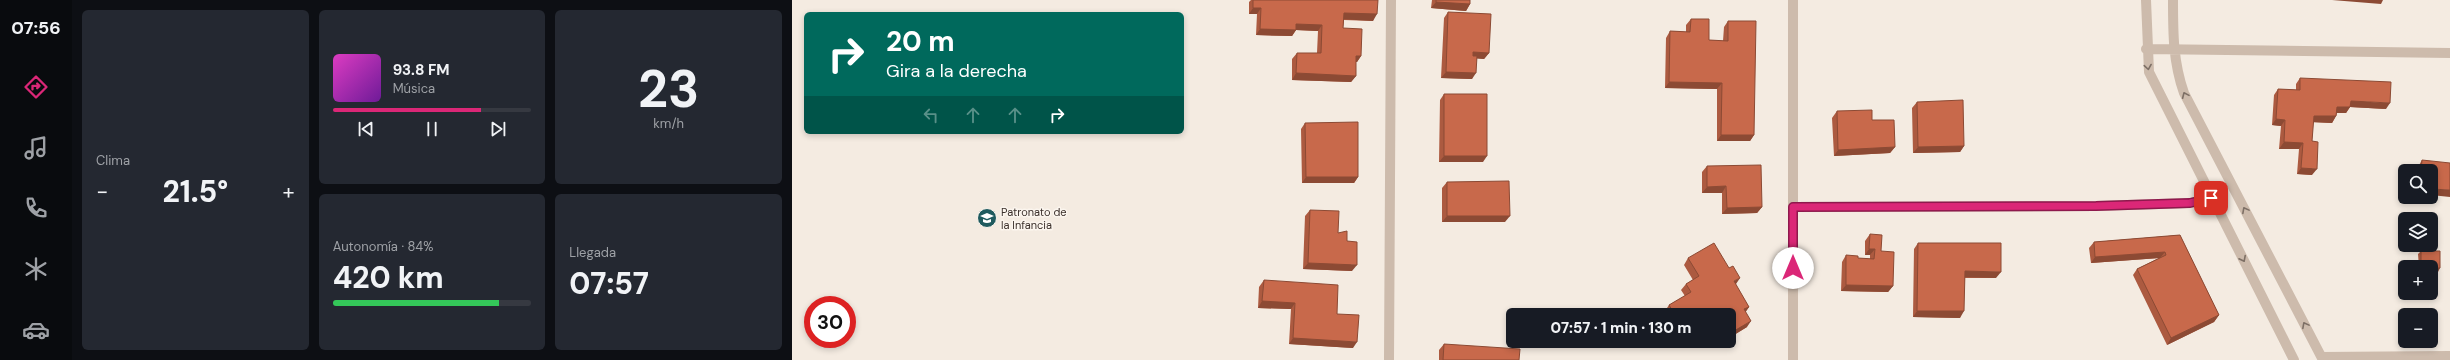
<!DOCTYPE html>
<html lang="es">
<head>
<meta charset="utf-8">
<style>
  :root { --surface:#171b24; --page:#242831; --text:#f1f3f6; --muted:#9ea1a6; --line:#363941; --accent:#db2777 }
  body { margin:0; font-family:"DM Sans",sans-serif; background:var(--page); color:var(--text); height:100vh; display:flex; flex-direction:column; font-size:15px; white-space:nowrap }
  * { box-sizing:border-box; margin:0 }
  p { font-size:13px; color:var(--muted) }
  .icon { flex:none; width:22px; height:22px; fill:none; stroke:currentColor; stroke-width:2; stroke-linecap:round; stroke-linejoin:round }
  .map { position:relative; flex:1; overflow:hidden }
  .side { display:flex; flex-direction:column; gap:10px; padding:10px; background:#0d0f14; width:720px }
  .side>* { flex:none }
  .guide { position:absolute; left:12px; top:12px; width:380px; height:122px; border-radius:6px; box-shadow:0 2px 6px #0003; background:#00695c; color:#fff; overflow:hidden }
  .tools { position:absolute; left:1606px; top:164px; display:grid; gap:8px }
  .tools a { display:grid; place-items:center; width:40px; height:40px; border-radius:6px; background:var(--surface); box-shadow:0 2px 6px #0003; font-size:20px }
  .speed { position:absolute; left:12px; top:296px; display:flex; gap:8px; font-size:20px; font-weight:700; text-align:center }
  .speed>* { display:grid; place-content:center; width:52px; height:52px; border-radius:50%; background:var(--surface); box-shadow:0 2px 6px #0003; line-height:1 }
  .speed .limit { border:6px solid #d22; background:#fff; color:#111 }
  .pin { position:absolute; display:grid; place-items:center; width:34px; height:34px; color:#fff; margin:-17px; border-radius:8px; box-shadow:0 2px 6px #0006 }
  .me { position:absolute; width:44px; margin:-22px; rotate:0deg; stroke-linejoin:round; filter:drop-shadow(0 0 3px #0008) }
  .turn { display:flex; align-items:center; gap:14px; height:84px; padding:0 16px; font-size:18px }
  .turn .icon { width:52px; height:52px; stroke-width:2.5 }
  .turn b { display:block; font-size:28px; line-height:34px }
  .lanes { display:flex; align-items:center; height:38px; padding:0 16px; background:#0003; justify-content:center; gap:20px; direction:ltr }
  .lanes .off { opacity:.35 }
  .big { font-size:30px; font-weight:800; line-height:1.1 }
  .side .card { flex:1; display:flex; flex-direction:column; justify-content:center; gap:6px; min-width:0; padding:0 14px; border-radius:6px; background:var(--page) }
  .side .dial { align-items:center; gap:0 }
  .dial b { font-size:52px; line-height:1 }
  .song { display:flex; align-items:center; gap:12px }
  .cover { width:48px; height:48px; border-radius:6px; background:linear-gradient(135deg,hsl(310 70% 55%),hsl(280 70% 35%)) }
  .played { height:4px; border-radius:2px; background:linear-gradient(90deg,var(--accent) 75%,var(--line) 75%) }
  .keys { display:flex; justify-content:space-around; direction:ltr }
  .heat { display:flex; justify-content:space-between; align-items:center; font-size:22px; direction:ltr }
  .charge { height:6px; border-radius:3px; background:linear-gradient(90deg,#34c759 84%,var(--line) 0) }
  .side .tiles { flex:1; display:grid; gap:10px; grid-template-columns:repeat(3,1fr) }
  .card:first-child { grid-row:span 2 }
  .trip { position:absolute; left:714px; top:308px; width:230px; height:40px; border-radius:6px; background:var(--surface); box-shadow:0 2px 6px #0003; font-weight:800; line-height:40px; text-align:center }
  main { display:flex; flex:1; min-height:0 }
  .tab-bar { display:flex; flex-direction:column; width:72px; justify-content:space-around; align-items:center; background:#090b0e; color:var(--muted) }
  .tab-bar .icon { width:28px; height:28px }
  .tab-bar .active { color:var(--accent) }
  .tab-bar b { font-size:18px; color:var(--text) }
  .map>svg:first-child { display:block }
</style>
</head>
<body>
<main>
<nav class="tab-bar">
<b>07:56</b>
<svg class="icon active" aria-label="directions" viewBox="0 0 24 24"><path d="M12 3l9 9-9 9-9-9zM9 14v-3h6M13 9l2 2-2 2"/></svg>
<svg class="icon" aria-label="music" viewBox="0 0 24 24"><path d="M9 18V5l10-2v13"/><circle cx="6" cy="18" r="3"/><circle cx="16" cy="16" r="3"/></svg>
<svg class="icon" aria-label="phone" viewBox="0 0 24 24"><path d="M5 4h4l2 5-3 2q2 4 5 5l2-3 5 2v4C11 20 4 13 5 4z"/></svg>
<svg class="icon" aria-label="climate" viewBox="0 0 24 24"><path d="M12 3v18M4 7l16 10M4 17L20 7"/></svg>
<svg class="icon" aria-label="car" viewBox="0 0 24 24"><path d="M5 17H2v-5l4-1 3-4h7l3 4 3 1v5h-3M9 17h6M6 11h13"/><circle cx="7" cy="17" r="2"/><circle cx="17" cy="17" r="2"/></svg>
</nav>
<section class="side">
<div class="tiles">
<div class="card"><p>Clima</p>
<div class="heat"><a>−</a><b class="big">21.5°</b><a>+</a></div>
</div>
<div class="card">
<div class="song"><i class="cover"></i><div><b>93.8 FM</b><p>Música</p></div></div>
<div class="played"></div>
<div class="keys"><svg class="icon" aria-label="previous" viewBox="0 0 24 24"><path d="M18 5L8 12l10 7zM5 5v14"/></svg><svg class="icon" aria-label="pause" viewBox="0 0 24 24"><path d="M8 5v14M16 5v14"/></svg><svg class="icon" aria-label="next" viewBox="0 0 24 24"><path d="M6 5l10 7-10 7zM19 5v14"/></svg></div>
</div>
<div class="card dial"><b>23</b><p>km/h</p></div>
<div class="card"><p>Autonomía · 84%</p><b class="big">420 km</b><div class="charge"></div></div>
<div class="card"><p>Llegada</p><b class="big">07:57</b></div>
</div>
</section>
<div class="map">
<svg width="1658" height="360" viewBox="0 0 1658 360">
  <rect width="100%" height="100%" fill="#f4ebe1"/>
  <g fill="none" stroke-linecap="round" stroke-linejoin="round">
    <path stroke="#cdbbac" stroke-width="10" d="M1354 0 1357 72 1502 360
      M1381 0C1381 33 1381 62 1392 93L1531 360
      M1354 49 1658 53
      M1001 207 1304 206 1398 203 1419 198
      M1530 357 1658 356
      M597 360 599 0
      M1001 360V0"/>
  </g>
  <path fill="#ac5a40" d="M459 0H586L581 21 552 20 551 28 569 56 565 62H564V76L559 82 500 80V59L505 53H525L526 31 504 30 500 36 464 35 465 14H457V2Z
    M640 0H678V4L674 11 639 8Z
    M656 12 697 53 692 59 685 58 680 79 649 78 652 18Z
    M899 19 917 40 931 41 932 27 936 21 962 135 958 141H925V89L873 88 874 38 878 31 894 32V25Z
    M1508 78 1594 109 1558 107 1554 113H1545L1544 116 1540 123 1521 122 1520 141V175L1505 174 1507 149H1487L1489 126 1480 125 1482 95 1486 89 1504 90V84Z
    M652 94 691 162H647L648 100Z
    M1125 102 1172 146 1168 152 1121 153 1120 108Z
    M1045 111 1080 120 1103 147 1098 153 1042 156 1040 118Z
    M513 123 566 177 562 183H510L509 129Z
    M1630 160 1639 171H1625L1626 167Z
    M915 166 970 207 965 213 930 214V193H910V172Z
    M655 182 713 222H650V188Z
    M518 210 546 233 555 241 560 271 511 269 513 216Z
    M1078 234 1089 251 1101 286 1096 292 1049 291 1050 262 1054 255 1066 258 1078 259V255H1073V241Z
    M1388 235 1427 315 1422 322 1375 345 1341 275 1345 269 1367 258 1299 263 1297 248 1302 242Z
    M1126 243 1204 278H1173L1168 318 1121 317 1122 249Z
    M1629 251 1646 272 1639 267H1627L1626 254Z
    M896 258 943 284 957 307 953 312 955 327 937 338V315H875L873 311 877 305 893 296 889 290 894 284 901 280 892 265Z
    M472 280 545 314 561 348 497 344 499 309 466 308 467 287Z
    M652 344 727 360H647V350Z"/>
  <path fill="#8c4a34" d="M1540 0H1591L1589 4Z
    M644 2 678 4 674 11 639 8Z
    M461 8H469L465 14H457Z
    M552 13 585 14 581 21 548 19Z
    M504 24 530 25 526 31 504 30 500 36 464 35 468 29Z
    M681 52 697 53 692 59 676 58Z
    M564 56H569L565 62H560Z
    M654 72 684 73 680 79 649 78Z
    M504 73 564 76 559 82 500 80Z
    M877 82 930 83 925 89 873 88Z
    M1559 101 1598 103 1594 109 1558 107 1554 113H1541L1545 107Z
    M1522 116H1544L1540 123 1517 122Z
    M1484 119 1493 120 1489 126 1480 125Z
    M929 135H962L958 141H925Z
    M1492 142 1511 143 1507 149H1487Z
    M1172 146 1168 152 1121 153 1126 147Z
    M1103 147 1098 153 1042 156 1046 150Z
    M652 156H695L691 162H647Z
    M1509 168 1525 169 1520 175 1505 174Z
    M514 177H566L562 183H510Z
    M934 186 930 193H910L915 187Z
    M1639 189 1658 190V197L1639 195Z
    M970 207 965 213 930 214 935 208Z
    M655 216H718L713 222H650Z
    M1077 249H1083L1078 255H1073Z
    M1373 252 1368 258 1299 263 1303 257Z
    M516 263 565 265 560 271 511 269Z
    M1639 268H1648L1646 272H1639Z
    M1173 271 1209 272 1204 278 1169 277Z
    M948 278 944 284 937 287 942 281Z
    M1054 285 1101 286 1096 292 1049 291Z
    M470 301 503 303 499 309 466 308Z
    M957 307 953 313 952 309Z
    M1125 311H1172L1168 318 1121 317Z
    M1427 315 1422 322 1375 345 1379 338Z
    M959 321 955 327 937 338V334Z
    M501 338 565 342 561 348 497 344Z"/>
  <path fill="#c8694b" stroke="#8c4a34" d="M461 0H586L585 14 552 13 551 28 570 29 569 56H564V76L504 73 505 53H529L530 25 504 24V30L468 29 469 8H461Z
    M644 0H678V4L644 2Z
    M656 12 699 14 697 53 681 52V56H685L684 73 654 72Z
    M899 19H917V40L936 41V21H964L962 135H929L930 83 877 82 878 31 898 32Z
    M1508 78 1599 82 1598 103 1559 101 1558 107H1545L1544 116H1522L1520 141 1526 142 1525 169 1509 168 1511 143 1492 142 1493 120 1484 119 1486 89 1508 90Z
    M652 94H695V156H652Z
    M1171 100 1172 146 1126 147 1125 102Z
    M1080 110V120H1102L1103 147 1046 150 1045 111Z
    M566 122V177H514L513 123Z
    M1630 160 1658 163V190L1639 189V171H1629Z
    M969 165 970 207 935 208 934 186 915 187V166Z
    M717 181 718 216H655V182Z
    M518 210 547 211 546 233 555 231V241L565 242V265L516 263Z
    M1078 234 1090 235 1089 251 1102 252 1101 286 1054 285V255L1066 256V258L1082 259 1083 249H1077Z
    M1388 235 1427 315 1379 338 1345 269 1374 255 1373 252 1303 257 1302 242Z
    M922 243 937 268 941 266 948 278 942 281 957 307 952 309 959 321 937 334V315H900V314L897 315H883L877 305 899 292 894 284 907 276 896 258Z
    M1126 243H1209V272L1173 271 1172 311H1125Z
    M1629 251H1648V268H1639V267H1629Z
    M472 280 546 285 545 314 567 315 565 342 501 338 503 303 470 301Z
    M652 344 728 349 727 360H651Z"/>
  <defs><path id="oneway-chevron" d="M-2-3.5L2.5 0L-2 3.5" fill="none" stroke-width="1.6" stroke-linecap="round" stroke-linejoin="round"/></defs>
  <g stroke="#7d6f65">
    <use href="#oneway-chevron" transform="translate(1356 67) rotate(81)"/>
    <use href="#oneway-chevron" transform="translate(1393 95) rotate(-114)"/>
    <use href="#oneway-chevron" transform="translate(1453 210) rotate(-118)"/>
    <use href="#oneway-chevron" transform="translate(1451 259) rotate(63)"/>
    <use href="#oneway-chevron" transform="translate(1513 325) rotate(-118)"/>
  </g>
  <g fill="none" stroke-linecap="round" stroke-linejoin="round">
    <defs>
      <path id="route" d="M1001 268V207L1304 206 1398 203 1419 198"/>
    </defs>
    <use href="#route" stroke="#8e194d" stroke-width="10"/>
    <use href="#route" stroke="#db2777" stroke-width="7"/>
  </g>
  <defs>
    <symbol id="school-disc" viewBox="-11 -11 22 22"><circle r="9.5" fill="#1f5a5e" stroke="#fbf5ee"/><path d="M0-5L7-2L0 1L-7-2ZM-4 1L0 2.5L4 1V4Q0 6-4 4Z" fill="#fff"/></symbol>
  </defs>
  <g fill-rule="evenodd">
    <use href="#school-disc" x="184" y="207" width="22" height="22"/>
  </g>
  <g text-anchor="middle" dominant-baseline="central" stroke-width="3" stroke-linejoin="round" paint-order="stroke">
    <g font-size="11" fill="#3b302b" stroke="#fbf5ee" text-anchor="start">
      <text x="209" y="212">Patronato de<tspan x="209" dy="13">la Infancia</tspan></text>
    </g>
  </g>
</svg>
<div class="tools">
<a><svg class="icon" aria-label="search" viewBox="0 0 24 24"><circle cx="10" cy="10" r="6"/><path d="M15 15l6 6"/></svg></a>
<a><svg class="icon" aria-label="layers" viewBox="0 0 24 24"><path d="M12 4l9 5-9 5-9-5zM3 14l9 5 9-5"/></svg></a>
<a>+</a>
<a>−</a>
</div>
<div class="speed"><div class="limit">30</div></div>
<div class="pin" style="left:1419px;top:198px;background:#d93025"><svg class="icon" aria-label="arrive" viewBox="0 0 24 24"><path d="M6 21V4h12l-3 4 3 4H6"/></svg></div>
<svg class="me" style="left:1001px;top:268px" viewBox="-20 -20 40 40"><circle r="19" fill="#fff"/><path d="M0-13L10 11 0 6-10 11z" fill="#db2777"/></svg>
<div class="trip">07:57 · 1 min · 130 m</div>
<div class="guide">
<div class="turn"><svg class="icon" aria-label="right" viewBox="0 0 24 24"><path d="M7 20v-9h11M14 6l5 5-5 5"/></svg><div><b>20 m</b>Gira a la derecha</div></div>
<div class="lanes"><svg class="icon off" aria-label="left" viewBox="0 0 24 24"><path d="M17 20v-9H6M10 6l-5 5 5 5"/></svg><svg class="icon off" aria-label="ahead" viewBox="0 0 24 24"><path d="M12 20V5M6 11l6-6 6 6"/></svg><svg class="icon off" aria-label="ahead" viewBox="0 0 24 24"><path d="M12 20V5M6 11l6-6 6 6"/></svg><svg class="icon" aria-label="right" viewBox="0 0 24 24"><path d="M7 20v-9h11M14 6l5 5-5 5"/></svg></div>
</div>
</div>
</main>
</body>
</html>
